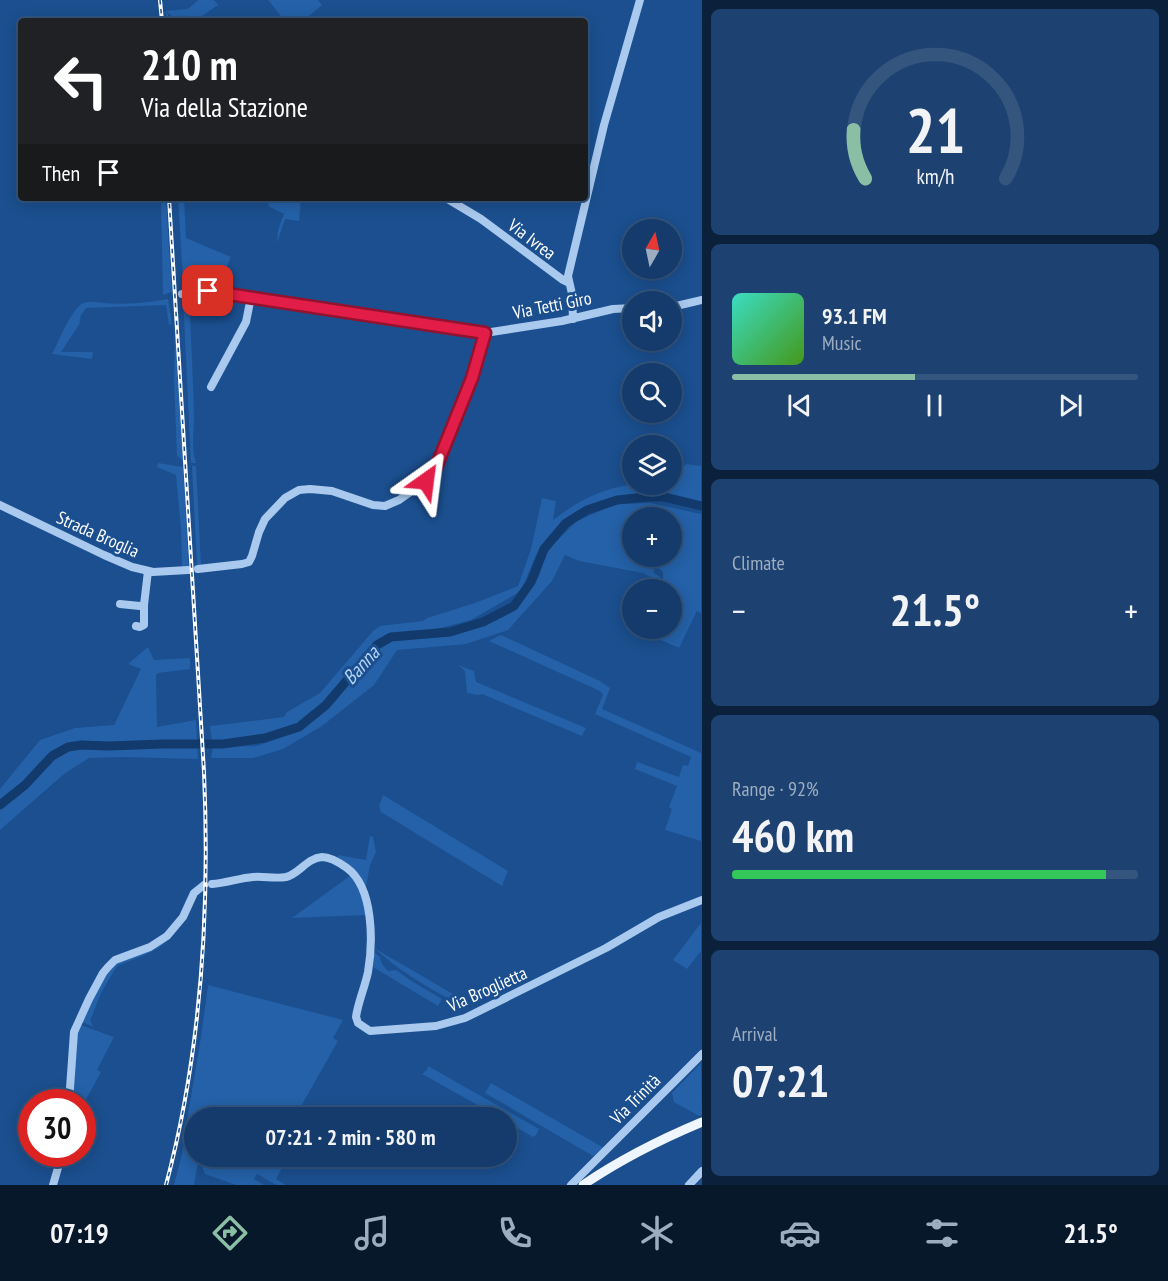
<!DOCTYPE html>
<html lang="en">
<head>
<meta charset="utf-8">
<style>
  :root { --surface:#143b6b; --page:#1d4271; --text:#f1f3f6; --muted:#9dadc1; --line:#33557e; --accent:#8abfa5 }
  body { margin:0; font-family:"PT Sans Narrow",sans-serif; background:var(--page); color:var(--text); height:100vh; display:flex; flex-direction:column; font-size:22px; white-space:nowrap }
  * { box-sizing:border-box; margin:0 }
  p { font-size:20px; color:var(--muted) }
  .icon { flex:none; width:33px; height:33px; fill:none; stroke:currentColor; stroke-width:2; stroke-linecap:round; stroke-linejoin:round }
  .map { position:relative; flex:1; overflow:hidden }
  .sheet { display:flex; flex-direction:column; gap:9px; padding:9px; background:#0b203b; width:466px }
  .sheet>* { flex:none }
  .banner { position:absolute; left:18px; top:18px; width:570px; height:183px; border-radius:6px; box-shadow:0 3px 15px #0003,0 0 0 2px var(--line); background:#202124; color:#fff; overflow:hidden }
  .needle { width:39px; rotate:9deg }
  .controls { position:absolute; left:622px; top:219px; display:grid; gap:12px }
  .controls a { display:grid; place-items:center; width:60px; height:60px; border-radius:50%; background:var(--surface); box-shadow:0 3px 15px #0003,0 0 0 2px var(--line); font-size:30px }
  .speed { position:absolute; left:18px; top:1089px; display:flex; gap:12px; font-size:30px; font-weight:700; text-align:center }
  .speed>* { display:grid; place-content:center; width:78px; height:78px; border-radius:50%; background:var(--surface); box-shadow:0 3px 15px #0003,0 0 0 2px var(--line); line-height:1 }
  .speed .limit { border:9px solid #d22; background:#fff; color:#111 }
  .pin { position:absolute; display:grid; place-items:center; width:51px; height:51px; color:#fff; margin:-26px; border-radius:12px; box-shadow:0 3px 9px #0006 }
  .me { position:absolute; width:66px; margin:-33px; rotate:31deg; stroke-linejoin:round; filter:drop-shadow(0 0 4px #0008) }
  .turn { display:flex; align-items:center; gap:21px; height:126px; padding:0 24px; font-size:27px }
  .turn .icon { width:78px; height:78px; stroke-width:2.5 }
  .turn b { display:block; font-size:42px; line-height:51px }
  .then { display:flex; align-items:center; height:57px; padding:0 24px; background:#0003; gap:12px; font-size:22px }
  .big { font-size:45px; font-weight:700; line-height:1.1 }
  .sheet .widget { flex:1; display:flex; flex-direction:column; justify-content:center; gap:9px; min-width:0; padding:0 21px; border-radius:9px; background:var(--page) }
  .sheet .dial { align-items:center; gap:0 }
  .dial svg { height:156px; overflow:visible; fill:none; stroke:var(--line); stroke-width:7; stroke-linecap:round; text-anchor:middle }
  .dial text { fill:var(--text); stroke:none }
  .song { display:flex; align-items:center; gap:18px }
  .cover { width:72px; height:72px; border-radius:9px; background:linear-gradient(135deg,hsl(170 70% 55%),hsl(100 70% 35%)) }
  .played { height:6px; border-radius:3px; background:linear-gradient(90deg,var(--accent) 45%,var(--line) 45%) }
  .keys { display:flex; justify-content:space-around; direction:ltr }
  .heat { display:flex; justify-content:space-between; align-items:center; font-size:33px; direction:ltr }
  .charge { height:9px; border-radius:4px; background:linear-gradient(90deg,#34c759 92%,var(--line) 0) }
  .trip { position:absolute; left:184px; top:1107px; width:333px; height:60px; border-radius:30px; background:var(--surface); box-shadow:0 3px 15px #0003,0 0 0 2px var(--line); font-weight:700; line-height:60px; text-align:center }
  .dock { display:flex; height:96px; justify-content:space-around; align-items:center; background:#08182b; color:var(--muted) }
  .dock .icon { width:42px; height:42px }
  .dock .on { color:var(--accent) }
  .dock b { font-size:27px; color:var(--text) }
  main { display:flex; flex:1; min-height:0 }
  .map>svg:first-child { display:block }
</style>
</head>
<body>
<main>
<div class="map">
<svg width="702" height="1185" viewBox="0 0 702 1185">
  <rect width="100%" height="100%" fill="#1b4f8f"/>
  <path fill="#2461a8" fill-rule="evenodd" d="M198 0H214L218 5C199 18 187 30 167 12L170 21H166V11L188 9Z
    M268 0H318L322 5 303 21H285Z
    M161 198H166L172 292 163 295Z
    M178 198H184L186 238 231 257 225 271 208 281H183Z
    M271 198H301L299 221 285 219 277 243 278 230 284 214 268 206Z
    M183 296H189C191 336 193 376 194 417 194 432 191 449 196 463H191Z
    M168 299 172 324 169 325 166 305 86 308 81 315 79 325 61 352H93L92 359 52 354C60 339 68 316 80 305 86 300 95 302 103 303 125 305 146 303 168 299Z
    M175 326 183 461 177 456 174 380Z
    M158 463 183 467 189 567 182 568 181 530 176 475 157 467Z
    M686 464 701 466V504L672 497 645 492 615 497 587 506 566 520 544 544 536 555 521 591 471 620 429 631 390 634 375 643 326 702 300 723 266 736 212 742 210 726 284 717 287 712 320 693 373 631 380 626 423 621 427 618 475 603 518 586 531 549 542 498 556 501 553 520C578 501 598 490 629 485V475H633V484H672V477L677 476Z
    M192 466H196L201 565H197Z
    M650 503 701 514V613L697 611 679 648 647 634 643 629 672 628V590L659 589 663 579V572L655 565 653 566 654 573 660 577 659 581 643 573 579 561 565 555 552 581 508 630 466 644 397 650 374 685 322 726 283 749 253 758H211L213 747 257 746 299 730 327 709 378 649 391 641 449 636 482 626 516 609 539 576 548 549 577 521 616 504ZM633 518H672V556H633Z
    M501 635 600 681 610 688 602 709 701 753V841L665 830 672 809 669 807 677 786 635 769 637 762 679 777 683 765 688 766 691 757 595 714 603 695 600 691 489 641Z
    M148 647 154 660 190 658V669L158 673 156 675 157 727 196 720 198 759 122 757 89 758 64 774 0 830V789L40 740 75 728 114 725 141 669 128 664Z
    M458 665 474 671 476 682 586 728 582 736 482 694 478 695 467 693 465 671Z
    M383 795 508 871 502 886 381 812 379 806Z
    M370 836 373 837 376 852 370 865 366 887 359 876 336 860 338 855 366 860Z
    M351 875 364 900 366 915 292 918Z
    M187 915C168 950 151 952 117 966L101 993 90 1021 94 1027 80 1021 108 968 118 960 142 952Z
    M701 923V951L687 969 673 960Z
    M374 948 453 994 449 999C422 984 397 969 374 948Z
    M374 952 380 957 382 964 388 971 396 970 413 982 442 999 438 1006 373 967Z
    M208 985 343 1020 333 1038 338 1041 295 1117 195 1118V1156L199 1157 194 1185H174L182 1154 187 1127 186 1126 201 1037Z
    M78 1024 114 1037 97 1070 101 1072 83 1105 82 1102H72Z
    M701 1063 702 1115 699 1116 674 1102 672 1093Z
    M428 1066 539 1129 536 1135 533 1137 507 1122V1118L499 1117 422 1074 427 1070Z
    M491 1083 604 1148 593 1156 485 1093Z
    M204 1157V1156L299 1157 296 1161 288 1157 276 1179 286 1185H276L257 1174 254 1179 264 1185H236L205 1174 203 1169Z"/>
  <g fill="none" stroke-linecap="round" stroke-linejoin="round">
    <path stroke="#123a6d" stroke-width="9" d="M0 805 25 785 52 756 68 747 81 745 109 746 162 744H223L265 738 299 727 326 705 377 645 391 637 450 632 483 622 514 606 531 582 544 549 566 523 587 510 617 500 647 497H664L702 506"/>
    <path stroke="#a9c9ee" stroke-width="8" d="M446 198 481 219 563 280 569 283
      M182 294 209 291 485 333
      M672 307 702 300
      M573 319 572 294 568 276 604 125 640 0
      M211 387 246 322 251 297
      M0 505 104 555 132 567 153 572 188 570
      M198 569 242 564 249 562 252 556 259 532 265 519 285 498 299 490 310 489 332 491 373 505 385 506 399 500 426 481 433 473 437 465 472 378 485 333 562 321 613 309 633 308
      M120 604 140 606 144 605
      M136 626 140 627 144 625V605L148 571
      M212 884C226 883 240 878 253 877 264 876 275 879 286 877 299 874 307 858 322 857 331 857 340 863 347 868 374 888 373 943 368 972 365 987 358 1002 356 1017L358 1023 370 1031 436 1026 465 1018 606 948 659 917 702 900
      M69 1102 74 1032 89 999 103 973 108 967 115 960 150 947 167 936 183 917 194 893 204 885
      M53 1185 62 1154
      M571 1185 702 1054
      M689 1185 702 1171"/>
    <path stroke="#f0f6ff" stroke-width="9" d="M583 1185C621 1159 659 1140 702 1122"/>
    <defs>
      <path id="rail" d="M160 0 162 21
        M166 1185C202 1050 210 911 204 772L169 198"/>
    </defs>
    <use href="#rail" stroke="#fff" stroke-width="4"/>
    <use href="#rail" stroke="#1b4f8f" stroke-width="1.5" stroke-dasharray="4.5" stroke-linecap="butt"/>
  </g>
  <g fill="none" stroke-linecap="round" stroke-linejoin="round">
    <defs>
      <path id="route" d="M208 291 485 333 472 378 437 465 433 473 426 481"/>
    </defs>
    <use href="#route" stroke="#92132f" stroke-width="15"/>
    <use href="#route" stroke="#e11d48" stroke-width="10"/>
  </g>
  <g text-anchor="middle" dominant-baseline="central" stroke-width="6" stroke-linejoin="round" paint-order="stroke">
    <g font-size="18" fill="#fff" stroke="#1b4f8f">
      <text transform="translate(532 239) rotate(37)">Via Ivrea</text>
      <text transform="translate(552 305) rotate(-11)">Via Tetti Giro</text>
      <text transform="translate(98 534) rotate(24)">Strada Broglia</text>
      <text transform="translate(487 989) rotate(-24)">Via Broglietta</text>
      <text transform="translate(635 1099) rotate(-45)">Via Trinità</text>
    </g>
    <g font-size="20" font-style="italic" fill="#b5d3f5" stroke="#1b4f8f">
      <text transform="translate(361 665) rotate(-48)">Banna</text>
    </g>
  </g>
</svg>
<div class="controls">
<a><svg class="needle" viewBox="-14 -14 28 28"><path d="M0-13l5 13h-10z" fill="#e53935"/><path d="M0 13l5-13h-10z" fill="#9dadc1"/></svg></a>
<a><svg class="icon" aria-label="sound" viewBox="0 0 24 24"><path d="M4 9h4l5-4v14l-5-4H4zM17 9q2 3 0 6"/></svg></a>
<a><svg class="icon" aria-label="search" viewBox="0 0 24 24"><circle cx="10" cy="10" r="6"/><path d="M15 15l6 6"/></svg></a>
<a><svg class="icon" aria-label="layers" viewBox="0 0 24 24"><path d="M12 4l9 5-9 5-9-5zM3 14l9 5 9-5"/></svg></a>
<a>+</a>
<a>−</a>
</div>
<div class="speed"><div class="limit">30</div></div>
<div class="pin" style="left:208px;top:291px;background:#d93025"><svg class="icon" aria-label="arrive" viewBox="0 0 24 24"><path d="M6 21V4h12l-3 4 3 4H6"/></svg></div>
<svg class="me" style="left:426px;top:481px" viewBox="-20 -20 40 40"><path d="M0-17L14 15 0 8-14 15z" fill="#e11d48" stroke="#fff" stroke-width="4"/></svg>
<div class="trip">07:21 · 2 min · 580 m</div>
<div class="banner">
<div class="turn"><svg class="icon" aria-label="left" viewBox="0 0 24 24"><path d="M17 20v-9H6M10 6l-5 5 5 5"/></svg><div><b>210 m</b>Via della Stazione</div></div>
<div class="then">Then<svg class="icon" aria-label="arrive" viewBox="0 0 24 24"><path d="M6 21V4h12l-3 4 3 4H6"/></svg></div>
</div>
</div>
<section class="sheet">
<div class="widget dial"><svg viewBox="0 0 100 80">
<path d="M14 69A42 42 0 1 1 86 69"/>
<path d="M14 69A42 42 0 0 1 8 44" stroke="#8abfa5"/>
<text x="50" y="56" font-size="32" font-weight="700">21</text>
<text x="50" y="72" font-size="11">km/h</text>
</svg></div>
<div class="widget">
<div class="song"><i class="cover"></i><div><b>93.1 FM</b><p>Music</p></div></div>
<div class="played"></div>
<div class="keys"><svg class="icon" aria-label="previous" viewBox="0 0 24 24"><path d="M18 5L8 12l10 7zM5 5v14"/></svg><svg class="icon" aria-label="pause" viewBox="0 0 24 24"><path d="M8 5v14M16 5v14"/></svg><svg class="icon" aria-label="next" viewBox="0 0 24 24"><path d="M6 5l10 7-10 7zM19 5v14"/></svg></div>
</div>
<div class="widget"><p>Climate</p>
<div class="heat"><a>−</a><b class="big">21.5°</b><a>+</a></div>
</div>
<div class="widget"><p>Range · 92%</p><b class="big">460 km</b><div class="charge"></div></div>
<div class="widget"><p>Arrival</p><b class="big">07:21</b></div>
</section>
</main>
<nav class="dock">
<b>07:19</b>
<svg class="icon on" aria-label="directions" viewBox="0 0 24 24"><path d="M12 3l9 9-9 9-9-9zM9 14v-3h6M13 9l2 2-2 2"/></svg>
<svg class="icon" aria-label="music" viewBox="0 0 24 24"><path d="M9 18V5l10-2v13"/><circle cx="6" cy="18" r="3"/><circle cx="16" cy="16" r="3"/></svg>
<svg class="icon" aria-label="phone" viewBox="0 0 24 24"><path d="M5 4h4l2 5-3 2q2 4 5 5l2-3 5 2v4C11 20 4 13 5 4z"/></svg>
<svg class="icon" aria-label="climate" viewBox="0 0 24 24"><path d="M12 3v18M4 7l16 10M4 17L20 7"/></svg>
<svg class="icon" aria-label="car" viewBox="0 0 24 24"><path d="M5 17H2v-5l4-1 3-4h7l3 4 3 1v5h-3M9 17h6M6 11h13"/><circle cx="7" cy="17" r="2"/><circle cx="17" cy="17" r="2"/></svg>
<svg class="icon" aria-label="filters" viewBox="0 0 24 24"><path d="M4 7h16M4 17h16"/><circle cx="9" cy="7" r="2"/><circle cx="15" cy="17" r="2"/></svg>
<b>21.5°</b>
</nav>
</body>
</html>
